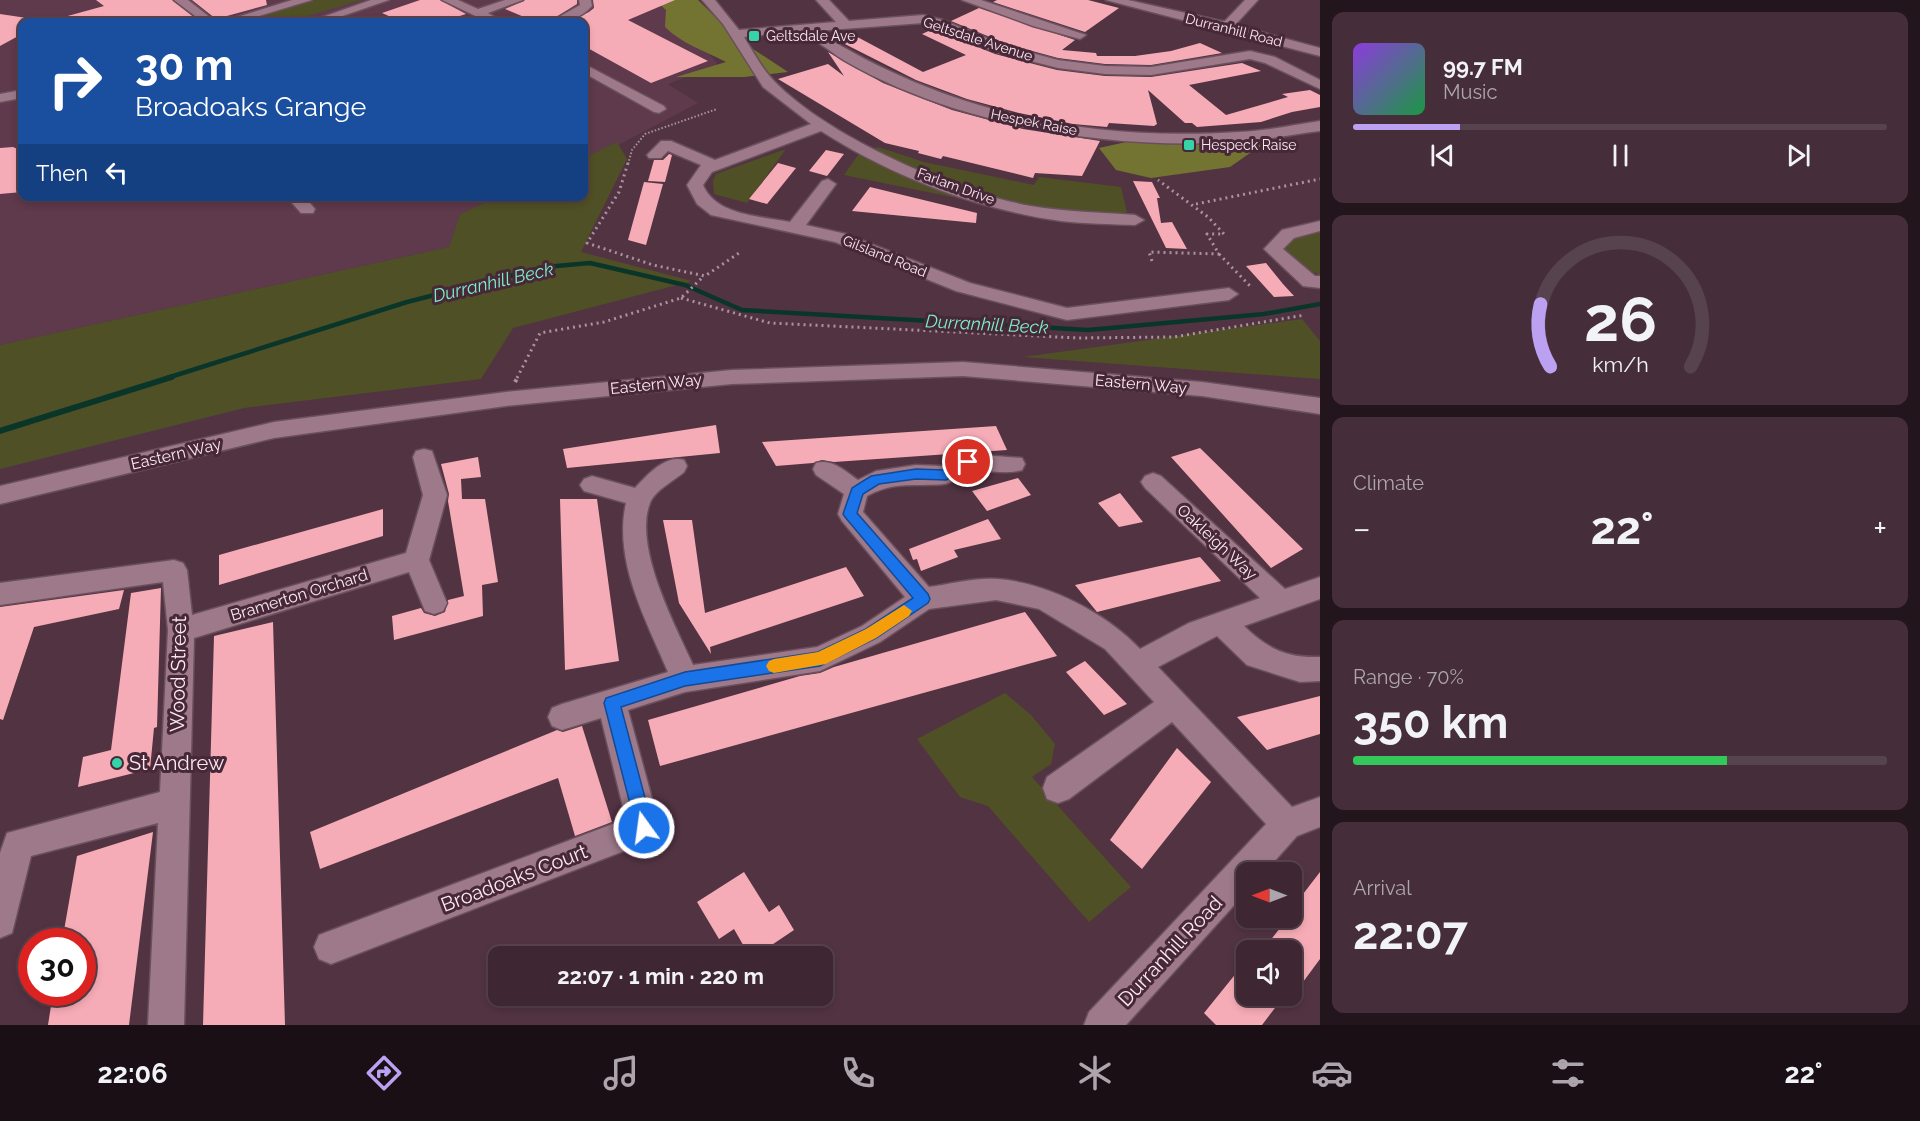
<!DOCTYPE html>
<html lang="en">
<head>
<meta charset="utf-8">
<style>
  :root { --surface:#3e2632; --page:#452e3a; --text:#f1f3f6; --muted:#ada5ac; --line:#57434d; --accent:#bca0f2 }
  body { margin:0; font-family:Raleway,sans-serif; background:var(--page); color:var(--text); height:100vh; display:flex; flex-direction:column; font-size:22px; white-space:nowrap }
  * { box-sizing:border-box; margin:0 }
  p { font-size:20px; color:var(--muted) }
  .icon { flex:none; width:33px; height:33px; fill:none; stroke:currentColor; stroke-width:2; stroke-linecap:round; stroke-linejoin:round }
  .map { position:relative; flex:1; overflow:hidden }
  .side { display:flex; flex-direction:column; gap:12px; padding:12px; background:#22151c; width:600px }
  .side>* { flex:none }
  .top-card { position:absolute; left:18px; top:18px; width:570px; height:183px; border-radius:12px; box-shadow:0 3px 9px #0003,0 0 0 2px var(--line); background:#1a4fa0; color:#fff; overflow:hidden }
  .needle { width:39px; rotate:270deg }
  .fabs { position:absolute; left:1236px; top:862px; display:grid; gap:12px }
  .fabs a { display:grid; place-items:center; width:66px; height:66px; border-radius:12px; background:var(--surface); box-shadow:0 3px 9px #0003,0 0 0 2px var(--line); font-size:30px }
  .speed { position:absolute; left:18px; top:928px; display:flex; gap:12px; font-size:30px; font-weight:700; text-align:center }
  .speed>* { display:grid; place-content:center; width:78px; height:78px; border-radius:50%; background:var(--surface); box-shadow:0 3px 9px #0003,0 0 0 2px var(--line); line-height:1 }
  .speed .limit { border:9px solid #d22; background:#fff; color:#111 }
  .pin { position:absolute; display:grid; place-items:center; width:51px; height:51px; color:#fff; margin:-26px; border:3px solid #fff; border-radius:50%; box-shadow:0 2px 6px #0007 }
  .me { position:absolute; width:66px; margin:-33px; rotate:346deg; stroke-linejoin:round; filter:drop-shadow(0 0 4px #0008) }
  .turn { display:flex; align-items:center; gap:21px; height:126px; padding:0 18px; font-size:27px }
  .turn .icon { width:78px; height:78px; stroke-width:2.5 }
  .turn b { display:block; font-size:42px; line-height:51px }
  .then { display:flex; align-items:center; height:57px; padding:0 18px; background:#0003; gap:12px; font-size:22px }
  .big { font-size:45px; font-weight:700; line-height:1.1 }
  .side .card { flex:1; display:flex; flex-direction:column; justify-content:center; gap:9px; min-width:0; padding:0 21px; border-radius:12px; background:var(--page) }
  .side .dial { align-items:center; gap:0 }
  .dial svg { height:156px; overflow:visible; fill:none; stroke:var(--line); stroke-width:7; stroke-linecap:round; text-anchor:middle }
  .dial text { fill:var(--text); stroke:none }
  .song { display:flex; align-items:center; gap:18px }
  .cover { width:72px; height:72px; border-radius:9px; background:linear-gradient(135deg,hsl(270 70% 55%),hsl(140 70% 35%)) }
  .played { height:6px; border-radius:3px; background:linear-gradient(90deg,var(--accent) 20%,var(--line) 20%) }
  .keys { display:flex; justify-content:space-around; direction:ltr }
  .heat { display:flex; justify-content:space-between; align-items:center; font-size:33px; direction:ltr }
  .charge { height:9px; border-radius:4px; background:linear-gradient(90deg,#34c759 70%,var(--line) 0) }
  .trip { position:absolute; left:488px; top:946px; width:345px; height:60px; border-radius:12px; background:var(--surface); box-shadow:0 3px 9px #0003,0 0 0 2px var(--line); font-weight:700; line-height:60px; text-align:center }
  .tab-bar { display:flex; height:96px; justify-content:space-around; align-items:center; background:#190f14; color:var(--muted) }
  .tab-bar .icon { width:42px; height:42px }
  .tab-bar .on { color:var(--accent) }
  .tab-bar b { font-size:27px; color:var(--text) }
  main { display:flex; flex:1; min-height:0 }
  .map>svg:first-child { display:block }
</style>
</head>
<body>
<main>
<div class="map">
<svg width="1320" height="1025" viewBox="0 0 1320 1025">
  <rect width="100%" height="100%" fill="#523342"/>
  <path fill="#5f394c" d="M0 0H668L718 65 668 84 698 103 584 163V22H22V196L503 197 460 214 449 247 0 345Z"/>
  <path fill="#505026" d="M316 0H362L287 22H243Z
    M617 142 627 159 581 252 692 281 513 328 481 379 244 408 0 469V345L449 247 460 214 498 197 584 196V158Z
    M878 147 924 162 1034 185 1039 177 1121 187 1127 212 1123 215 1034 211 977 202 844 175 858 155Z
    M786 149 747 203 714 194 713 181 716 174Z
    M1320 229V275L1305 268 1277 248 1283 238Z
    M1302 319 1320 341V379L1023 357Z
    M1005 693 1031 715 1055 744 1051 764 1032 777 1131 887 1089 922 988 806 960 797 917 739Z"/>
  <path fill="#747432" d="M655 0H698L738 39 788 72 744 77H676L726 62C705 51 682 44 665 27L666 10Z
    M1269 137 1280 144 1250 153 1230 167 1151 178 1116 170 1099 148 1126 142 1204 144Z"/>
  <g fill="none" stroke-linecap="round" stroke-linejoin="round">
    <path stroke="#0a3629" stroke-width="4.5" d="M167 378 407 302 545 267 590 263 685 285 742 310 1088 330 1264 314 1320 304"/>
    <path stroke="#0a3629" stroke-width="6" d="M0 431 172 377"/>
  </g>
  <path fill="#f6acb7" d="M96 0H172L200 22H65L64 17 104 6Z
    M192 0H266L267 5 216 19Z
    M420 0H440L466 14 441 22H402L382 13Z
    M525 0H577V4L548 22H536L505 9Z
    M593 0H675L628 20 708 61 651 83 584 46V22H568L589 12 594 8Z
    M997 0H1088L1119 8 1085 32 993 2Z
    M979 8 1075 40 1062 50 1096 53 1097 56H1135L1171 51 1200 43 1222 53 1151 65 1105 64 1058 58 1007 44 951 21Z
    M0 14 47 21 22 22V34L0 46Z
    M933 29 995 54 1057 70 1105 76 1151 77 1242 63 1261 71 1189 85 1226 115 1288 97 1282 94 1310 90 1320 95V107L1292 112 1261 122 1197 127 1192 123H1185L1148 90 1157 124 1154 126 1109 123 1107 127 1073 124 1019 113 967 99 916 80 831 37 848 32 923 72 966 55 922 34Z
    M828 52 883 83 952 110 1023 129 1100 141 1082 176 1035 173 1033 178 943 156 941 159 918 153 919 151 885 143 778 79 828 64 844 76Z
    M13 147 22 151V192L0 194V148Z
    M826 150 844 154 827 176 809 171Z
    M669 154 672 155 665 182 648 181 654 160H663Z
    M778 163 796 168 767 204 749 199Z
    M1133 181 1152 182 1160 198H1157L1161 223 1172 222 1187 249 1166 248Z
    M644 182 663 184 646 245 628 240Z
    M870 187 977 213 976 223 852 211Z
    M1266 263 1283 284 1294 296 1274 297 1246 266Z
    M716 425 720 453 567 468 563 449Z
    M996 426 1007 450 834 462 822 460 813 463 776 466 762 442Z
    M1200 448 1303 549 1271 568 1171 457Z
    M478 457 481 477 461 479 462 499H485L498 582 482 585 483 616 394 640 392 616 421 608 424 613 435 616 445 612 448 600 464 596 448 501 449 494 441 464Z
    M1018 478 1031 495 987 511 972 491Z
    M1120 493 1143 522 1119 527 1098 503Z
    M560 499H597L619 661 565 670Z
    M383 509V536L219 585V555Z
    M988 519 1001 539 954 550 958 557 921 571 917 559 913 560 909 549Z
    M663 520H692L705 613 846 567 864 596 710 647 711 654 679 603Z
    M1200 557 1221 581 1097 612 1075 585Z
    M161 588 157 727 154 728 150 769 78 787 83 757 111 750 131 593Z
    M124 590 119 609 34 627 3 720 0 719V607Z
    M1025 612 1057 656 660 766 648 720 800 676 820 673 834 667Z
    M273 622 285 1025H203L214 636Z
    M1085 661 1127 704 1104 715 1066 672Z
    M1320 696V734L1267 750 1237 717Z
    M582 726 612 822 575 836 558 778 320 869 310 832 557 730 563 732Z
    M1177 748 1211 782 1142 869 1110 840Z
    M153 832 129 1025H48L53 993H82V942H62L77 856Z
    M744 872 769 912 779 905 794 930 754 957H750L734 929 719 939 697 902Z
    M1320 872V959L1292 997V951H1262L1288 918H1292L1295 909 1293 907Z
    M1246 961V996H1284L1262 1025H1216L1204 1013Z"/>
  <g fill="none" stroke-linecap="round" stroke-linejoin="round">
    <defs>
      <path id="minor" d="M174 0H188L216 22H203Z
        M292 0H312L239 22H221Z
        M371 0H389L325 22H308Z
        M442 0H458L478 9 505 0H523L488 13 503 22H488Z
        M579 0H591L592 6C580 19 567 22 550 22L580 5Z
        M702 0H715L739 30 836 22 816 0H829L849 21 923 15 943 20 1006 46 1058 60 1105 66 1151 67 1250 51 1275 57 1320 80V89L1265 63 1250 59 1151 75 1105 74 1058 68 996 52 923 23 816 31C946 112 1086 142 1239 132 1266 131 1293 125 1320 121V131C1293 134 1266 140 1239 142 1142 148 1046 137 953 108 916 96 878 80 845 61 833 54 810 34 798 33 782 31 761 36 744 37 754 53 762 69 775 82 830 138 954 192 1031 206 1066 212 1100 212 1135 215L1144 220 1135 225C1111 224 1086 224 1061 221 977 209 893 177 821 131L712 172 703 185C716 216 761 216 790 222L822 181 828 179 836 184 806 225 846 234 970 283 1067 308 1229 288 1238 294 1229 300 1067 320 956 291 835 242 711 215 697 204 687 185 701 165 668 151 661 158H649L647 155 661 141H671L715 160 811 124 763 87 723 24Z
        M962 0H981L1086 35 1080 39 1033 26Z
        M1106 0H1128L1221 21H1225L1245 0H1258L1235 25 1320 48V56Z
        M584 64 664 106 666 109 659 113 654 112 584 73Z
        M22 90V98L0 102V94Z
        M286 196H304L315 209 313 213H301Z
        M1320 221V231L1294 238 1283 249 1315 276H1320V288L1303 286 1264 249 1282 230Z
        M963 362 1202 382 1320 398V414L1202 396 963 376 732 384 506 406 274 438 0 504V486L274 422 506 392 732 370Z
        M424 449 432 451 447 495 429 560 447 603 443 611 434 614 425 611 409 572 194 638 184 1025H148L158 823 31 856 12 933 0 938V853L7 833 160 792 168 630 163 582 0 605V583L174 560 183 563 187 570 192 615 406 553 423 495 413 457 416 451Z
        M968 454 1022 458 1025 464 1022 470C1007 475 991 470 975 471 964 471 956 482 945 484 916 487 895 480 867 496L863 512 929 587C950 584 976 577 998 579 1048 583 1106 613 1140 649L1189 623 1260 598 1145 488 1141 482 1145 476 1153 473 1161 476 1285 589 1320 577V599L1244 626C1268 649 1286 658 1320 657V681L1300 682 1247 665 1217 636 1158 667 1292 807 1320 797V827L1297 836 1264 873H1246V892L1126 1025H1084L1089 1012 1266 824 1172 722 1069 799 1058 803 1047 799 1043 788 1047 777 1154 702 1105 649 1039 609 996 600 929 609 880 642 820 671 685 692 628 710 660 828 655 839 331 964 319 959 314 947 319 935 626 819 601 718 562 730 552 726 548 717 552 708 562 704 668 672C646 620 613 561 626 503L584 491 580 485 584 479 592 476 635 488C647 475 666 454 684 460L687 466 684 472C674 481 655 490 650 503 633 547 675 625 693 665L817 647 862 626 905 597 842 521 838 514 844 494 816 475 813 469 816 463C832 458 845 471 858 480L876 471 916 465 942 466Z"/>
    </defs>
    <use href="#minor" stroke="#6a505c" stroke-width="3"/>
    <path stroke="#ab929e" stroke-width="2" stroke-dasharray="1.5 2" stroke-linecap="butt" d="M628 164 632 150 645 134 717 109"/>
    <path stroke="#ab929e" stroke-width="3" stroke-dasharray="2 4" stroke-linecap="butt" d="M628 163 619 192 587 243 653 265 705 276 739 253
      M1196 204 1320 179
      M1219 254 1251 287
      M1152 261 1149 252 1219 254 1207 234H1224L1208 217 1158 180
      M681 298 770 323 1078 338 1174 337 1305 315
      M517 378 540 333 604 322 681 298 704 276"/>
    <path stroke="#ab929e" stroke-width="4" stroke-dasharray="3 4.5" stroke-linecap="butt" d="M515 382 518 377"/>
    <use href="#minor" fill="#9d798a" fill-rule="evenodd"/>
  </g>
  <path fill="#1a73e8" stroke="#114b97" stroke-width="1.5" d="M968 457 972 459V465L946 480 916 479 879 484 863 494 857 513 928 594 930 599 928 603 876 638 820 666 685 686 621 707 653 828 650 835 644 837 638 835 604 703 606 698 685 672 818 652 866 629 913 598 845 517 843 514 852 488 871 476 916 469 944 470Z"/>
  <path fill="#f59e0b" d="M904 605 912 611 909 616 876 638 826 664 774 673 769 671 766 666 769 661 774 659 818 652 866 629Z"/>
  <g fill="#34d4a8" stroke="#472838" stroke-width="2">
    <rect x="748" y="30" width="12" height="12" rx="3"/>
    <rect x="1183" y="139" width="12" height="12" rx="3"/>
    <circle cx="117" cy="763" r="6"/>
  </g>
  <g text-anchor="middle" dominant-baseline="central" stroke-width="6" stroke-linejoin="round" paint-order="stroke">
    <g font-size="14" fill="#fde8f1" stroke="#472838">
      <text transform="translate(1234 30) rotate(14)">Durranhill Road</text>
      <text transform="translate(978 39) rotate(18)">Geltsdale Avenue</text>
      <text transform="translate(1034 122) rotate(11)">Hespek Raise</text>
      <text transform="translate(956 186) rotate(20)">Farlam Drive</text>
      <text transform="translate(885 256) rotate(22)">Gilsland Road</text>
    </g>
    <g font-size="14" fill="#fde8f1" stroke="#472838" text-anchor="start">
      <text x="766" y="36">Geltsdale Ave</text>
      <text x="1201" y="145">Hespeck Raise</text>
    </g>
    <g font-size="16" fill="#fde8f1" stroke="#472838">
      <text transform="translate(656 384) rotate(-6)">Eastern Way</text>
      <text transform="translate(1141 384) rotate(5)">Eastern Way</text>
      <text transform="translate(176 454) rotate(-13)">Eastern Way</text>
      <text transform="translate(1217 542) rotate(43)">Oakleigh Way</text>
      <text transform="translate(299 595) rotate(-17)">Bramerton Orchard</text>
    </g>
    <g font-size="18" font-style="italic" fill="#7deec8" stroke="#472838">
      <text transform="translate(493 282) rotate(-13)">Durranhill Beck</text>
      <text transform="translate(987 324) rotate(3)">Durranhill Beck</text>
    </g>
    <g font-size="20" fill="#fde8f1" stroke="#472838">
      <text transform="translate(178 674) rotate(-89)">Wood Street</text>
      <text transform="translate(514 878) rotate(-21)">Broadoaks Court</text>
      <text transform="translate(1170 951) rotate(-47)">Durranhill Road</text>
    </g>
    <g font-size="20" fill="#fde8f1" stroke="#472838" text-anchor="start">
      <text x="129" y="763">St Andrew</text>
    </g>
  </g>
</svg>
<div class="fabs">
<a><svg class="needle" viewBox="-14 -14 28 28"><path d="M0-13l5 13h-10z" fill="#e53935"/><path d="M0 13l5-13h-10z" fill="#ada5ac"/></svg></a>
<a><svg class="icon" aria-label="sound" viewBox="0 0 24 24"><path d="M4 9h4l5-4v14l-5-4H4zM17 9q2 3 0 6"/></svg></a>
</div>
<div class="speed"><div class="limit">30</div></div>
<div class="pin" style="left:968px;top:462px;background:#d93025"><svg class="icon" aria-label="arrive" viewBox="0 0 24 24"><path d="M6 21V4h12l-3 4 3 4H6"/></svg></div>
<svg class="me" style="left:644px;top:828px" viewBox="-20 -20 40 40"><circle r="17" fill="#1a73e8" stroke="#fff" stroke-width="3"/><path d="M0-11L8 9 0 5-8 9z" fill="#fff"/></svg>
<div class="trip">22:07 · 1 min · 220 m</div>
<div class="top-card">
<div class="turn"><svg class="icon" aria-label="right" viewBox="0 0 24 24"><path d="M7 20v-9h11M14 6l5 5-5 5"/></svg><div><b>30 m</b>Broadoaks Grange</div></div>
<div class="then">Then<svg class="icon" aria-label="left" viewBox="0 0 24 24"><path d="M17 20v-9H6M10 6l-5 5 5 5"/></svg></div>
</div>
</div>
<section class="side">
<div class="card">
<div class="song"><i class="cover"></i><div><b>99.7 FM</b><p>Music</p></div></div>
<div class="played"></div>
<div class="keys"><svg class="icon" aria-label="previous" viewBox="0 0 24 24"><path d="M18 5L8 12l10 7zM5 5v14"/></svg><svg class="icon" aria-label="pause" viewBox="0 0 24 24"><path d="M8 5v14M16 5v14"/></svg><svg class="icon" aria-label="next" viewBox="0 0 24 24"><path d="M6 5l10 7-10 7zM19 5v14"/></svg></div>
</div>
<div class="card dial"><svg viewBox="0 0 100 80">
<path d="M14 69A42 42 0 1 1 86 69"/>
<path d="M14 69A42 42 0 0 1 9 37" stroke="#bca0f2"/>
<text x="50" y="56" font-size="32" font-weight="700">26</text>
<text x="50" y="72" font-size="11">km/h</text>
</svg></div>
<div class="card"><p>Climate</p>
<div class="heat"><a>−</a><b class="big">22°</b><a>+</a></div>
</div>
<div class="card"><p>Range · 70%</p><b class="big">350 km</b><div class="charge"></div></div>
<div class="card"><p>Arrival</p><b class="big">22:07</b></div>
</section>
</main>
<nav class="tab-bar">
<b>22:06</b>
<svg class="icon on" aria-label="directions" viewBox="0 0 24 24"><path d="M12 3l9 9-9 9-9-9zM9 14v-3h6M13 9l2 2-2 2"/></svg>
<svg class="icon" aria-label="music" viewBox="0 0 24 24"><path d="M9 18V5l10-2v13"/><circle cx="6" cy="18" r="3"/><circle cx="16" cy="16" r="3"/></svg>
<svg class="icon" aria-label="phone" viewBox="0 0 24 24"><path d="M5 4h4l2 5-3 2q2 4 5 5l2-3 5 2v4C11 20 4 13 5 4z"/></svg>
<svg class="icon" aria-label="climate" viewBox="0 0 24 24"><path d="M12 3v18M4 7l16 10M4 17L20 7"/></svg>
<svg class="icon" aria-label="car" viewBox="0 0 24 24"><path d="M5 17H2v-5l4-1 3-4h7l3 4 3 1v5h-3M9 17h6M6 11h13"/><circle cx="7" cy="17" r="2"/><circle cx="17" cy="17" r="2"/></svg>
<svg class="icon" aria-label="filters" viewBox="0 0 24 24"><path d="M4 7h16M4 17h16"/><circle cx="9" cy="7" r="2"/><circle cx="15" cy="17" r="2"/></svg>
<b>22°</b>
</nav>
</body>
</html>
